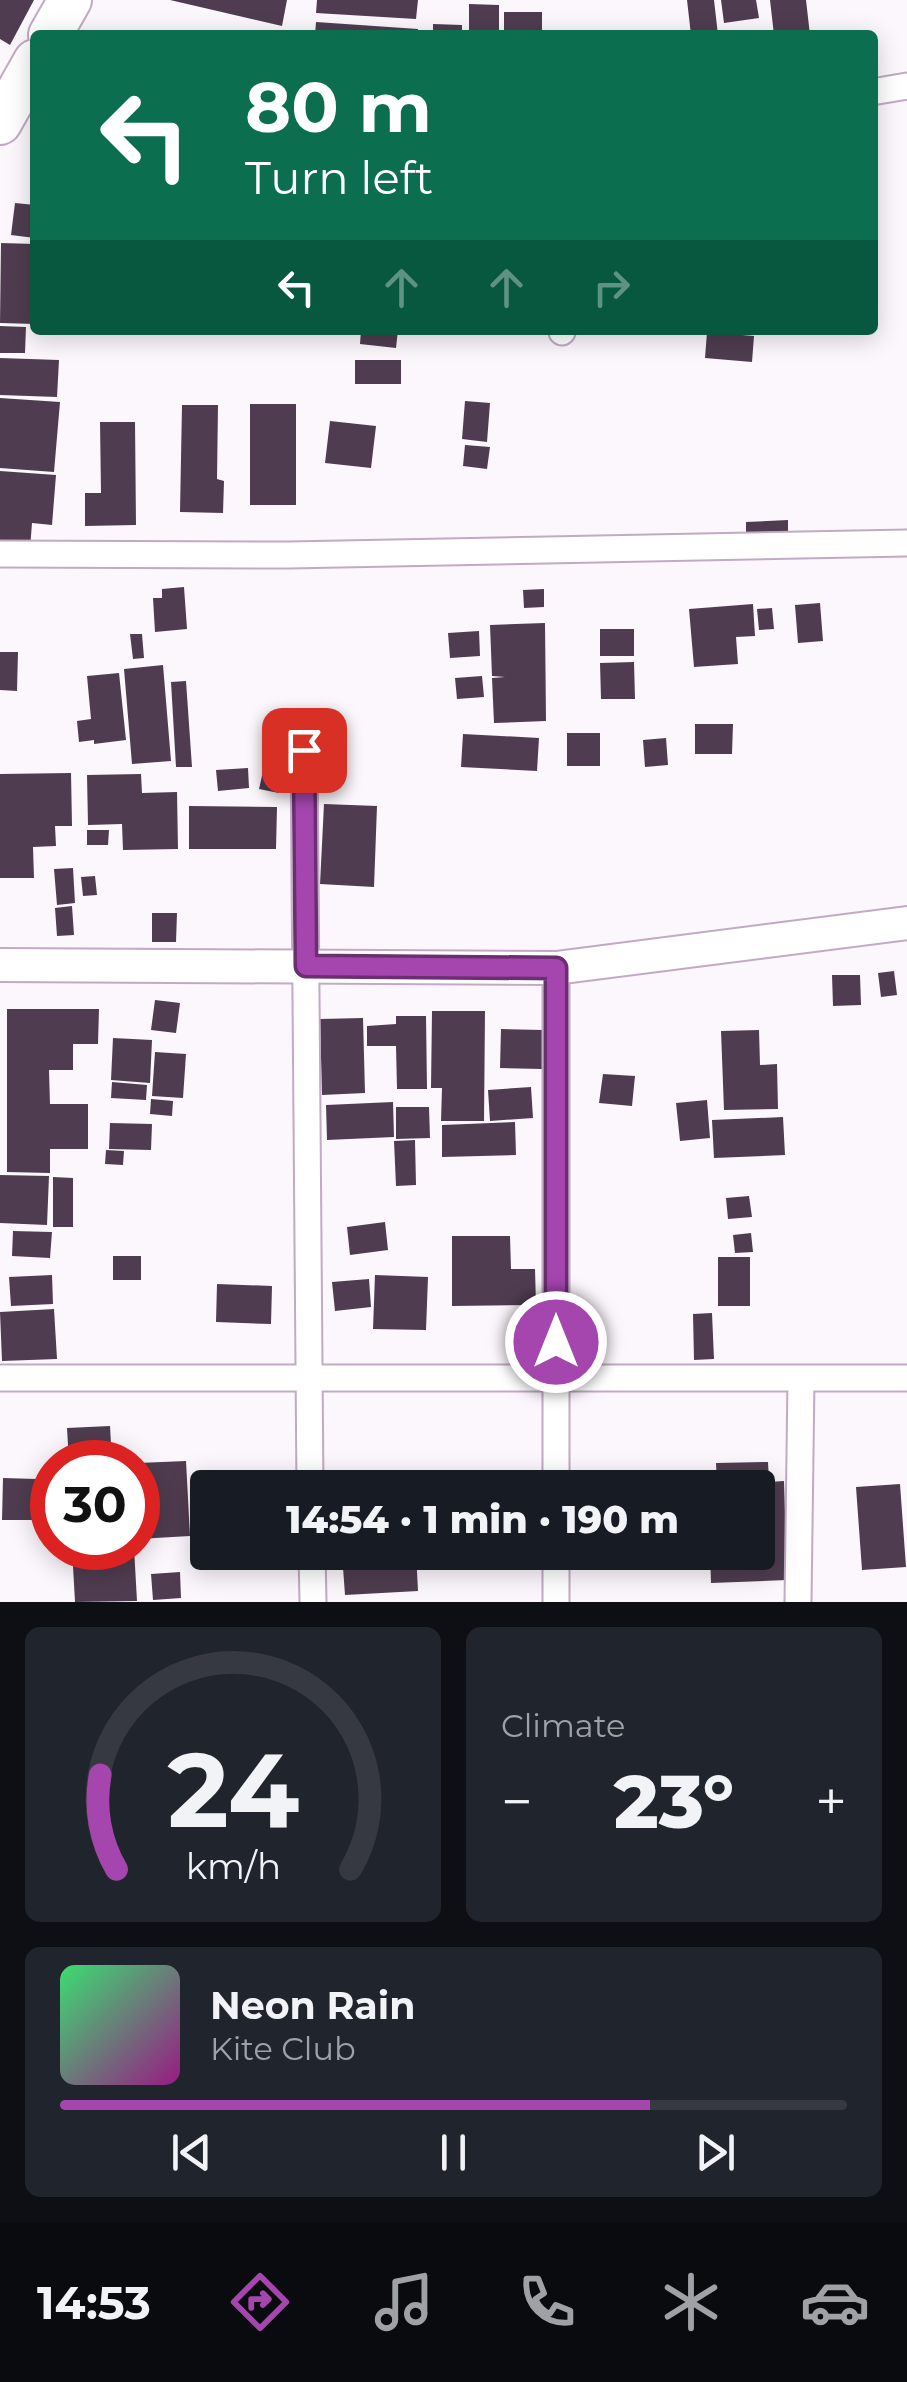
<!DOCTYPE html>
<html lang="en">
<head>
<meta charset="utf-8">
<style>
  :root { --surface:#171b24; --page:#20242c; --text:#f1f3f6; --muted:#9ea1a6; --line:#363941; --accent:#a546ae }
  body { margin:0; font-family:Montserrat,sans-serif; background:var(--page); color:var(--text); height:100vh; display:flex; flex-direction:column; font-size:38px; white-space:nowrap }
  * { box-sizing:border-box; margin:0 }
  p { font-size:32px; color:var(--muted) }
  .icon { flex:none; width:55px; height:55px; fill:none; stroke:currentColor; stroke-width:2; stroke-linecap:round; stroke-linejoin:round }
  .map { position:relative; height:1602px; overflow:hidden }
  .side { display:flex; flex-direction:column; gap:25px; padding:25px; background:#0d0f14; flex:1 }
  .side>* { flex:none }
  .hud { position:absolute; left:30px; top:30px; width:848px; height:305px; border-radius:10px; box-shadow:0 5px 25px #0003; background:#0b6e4f; color:#fff; overflow:hidden }
  .speed { position:absolute; left:30px; top:1440px; display:flex; gap:20px; font-size:50px; font-weight:700; text-align:center }
  .speed>* { display:grid; place-content:center; width:130px; height:130px; border-radius:50%; background:var(--surface); box-shadow:0 5px 25px #0003; line-height:1 }
  .speed .limit { border:15px solid #d22; background:#fff; color:#111 }
  .pin { position:absolute; display:grid; place-items:center; width:85px; height:85px; color:#fff; margin:-42px; border-radius:20px; box-shadow:0 5px 15px #0006 }
  .me { position:absolute; width:110px; margin:-55px; rotate:0deg; stroke-linejoin:round; filter:drop-shadow(0 0 8px #0008) }
  .turn { display:flex; align-items:center; gap:35px; height:210px; padding:0 50px; font-size:45px }
  .turn .icon { width:130px; height:130px; stroke-width:2.5 }
  .turn b { display:block; font-size:70px; line-height:85px }
  .lanes { display:flex; align-items:center; height:95px; padding:0 50px; background:#0003; justify-content:center; gap:50px; direction:ltr }
  .lanes .off { opacity:.35 }
  .big { font-size:75px; font-weight:800; line-height:1.1 }
  .side .card { flex:1; display:flex; flex-direction:column; justify-content:center; gap:15px; min-width:0; padding:0 35px; border-radius:15px; background:var(--page) }
  .side .dial { align-items:center; gap:0 }
  .dial svg { height:260px; overflow:visible; fill:none; stroke:var(--line); stroke-width:7; stroke-linecap:round; text-anchor:middle }
  .dial text { fill:var(--text); stroke:none }
  .song { display:flex; align-items:center; gap:30px }
  .cover { width:120px; height:120px; border-radius:15px; background:linear-gradient(135deg,hsl(140 70% 55%),hsl(310 70% 35%)) }
  .played { height:10px; border-radius:5px; background:linear-gradient(90deg,var(--accent) 75%,var(--line) 75%) }
  .keys { display:flex; justify-content:space-around; direction:ltr }
  .heat { display:flex; justify-content:space-between; align-items:center; font-size:55px; direction:ltr }
  .side .tiles { flex:1; display:grid; gap:25px; grid-template-columns:1fr 1fr }
  .card:last-child { grid-column:span 2 }
  .trip { position:absolute; left:190px; top:1470px; width:585px; height:100px; border-radius:10px; background:var(--surface); box-shadow:0 5px 25px #0003; font-weight:800; line-height:100px; text-align:center }
  .tabs { display:flex; height:160px; justify-content:space-around; align-items:center; background:#090b0e; color:var(--muted) }
  .tabs .icon { width:70px; height:70px }
  .tabs .active { color:var(--accent) }
  .tabs b { font-size:45px; color:var(--text) }
  .map>svg:first-child { display:block }
</style>
</head>
<body>
<div class="map">
<svg width="907" height="1602" viewBox="0 0 907 1602">
  <rect width="100%" height="100%" fill="#fcf7fc"/>
  <path fill="#4f3c50" d="M0 0H34L10 45 0 39Z
    M170 0H287L282 26Z
    M317 0H418L416 19 316 13Z
    M687 0H714L718 35H691Z
    M721 0H756L759 18 724 23Z
    M770 0H806L810 35H774Z
    M469 4 499 5V35H469Z
    M504 12H542V35H504Z
    M316 22 418 29 417 35H315Z
    M433 24 462 25V35H433Z
    M15 203 35 205V238L11 235Z
    M1 243 35 244V324L0 323Z
    M0 326 26 327 25 353H0Z
    M361 330H398L396 348 360 344Z
    M707 332 754 336 752 362 705 358Z
    M0 358 59 360 57 397 0 395Z
    M355 360H401V384H355Z
    M0 398 60 402 54 472 0 468Z
    M465 401 490 403 487 442 462 439Z
    M250 404H296V505H250Z
    M182 405H218L217 479 224 481 223 513 180 512Z
    M330 421 376 426 371 468 325 463Z
    M100 422H135L136 525 85 526V493H101Z
    M465 445 490 447 487 469 463 466Z
    M0 471 56 475 52 525 32 523 30 549 0 547Z
    M788 520V545L762 546V532L746 533V522Z
    M184 587 187 629 155 632 153 598H162V589Z
    M544 589V607L524 608 523 590Z
    M820 603 823 641 798 643 795 605Z
    M753 604 755 636 736 637 738 664 694 667 689 609Z
    M772 608 774 629 759 630 757 609Z
    M545 623 546 721 494 723 492 678 505 677 492 676 490 625Z
    M600 629H634V656H600Z
    M479 631 480 656 450 658 448 633Z
    M130 634H142L144 658 133 659Z
    M0 652H18L17 691 0 690Z
    M634 662 635 699H601L600 663Z
    M163 665 171 761 132 764 124 669Z
    M119 673 126 740 94 744V740L79 742 77 721 91 719 87 676Z
    M482 676 484 697 457 699 455 678Z
    M186 681 192 767H176L171 682Z
    M695 724H733L732 754H695Z
    M567 733H600V766H567Z
    M463 734 539 738 537 771 461 767Z
    M666 738 668 765 645 767 643 740Z
    M264 767 284 771 279 793 259 789Z
    M248 768 249 788 218 791 216 770Z
    M71 773 72 826H55L56 846 33 847 34 878H0V774Z
    M141 774 142 793 177 792 178 849 123 850 122 824 88 825 87 775Z
    M324 804 377 806 374 887 320 884Z
    M189 806 277 807 276 849H189Z
    M87 830H109L108 845H87Z
    M73 868 75 903 57 905 54 869Z
    M95 876 97 895 83 896 81 877Z
    M72 906 74 935 57 936 55 908Z
    M152 913H177L176 942H152Z
    M894 971 897 995 881 997 878 973Z
    M832 975H860L861 1005 833 1006Z
    M155 1000 180 1003 176 1033 151 1030Z
    M7 1009H99L98 1044H73V1070H49L50 1104H88V1149H50V1173L7 1172Z
    M432 1011H485L484 1121H441L442 1088H431Z
    M396 1016H426L427 1089H397L396 1046H367V1026L396 1024Z
    M363 1018 365 1093 322 1095 320 1019Z
    M501 1029 543 1030 542 1069 500 1068Z
    M759 1030 760 1065 777 1064 778 1109 724 1110 721 1031Z
    M113 1038 152 1040 150 1083 111 1080Z
    M155 1052 186 1054 183 1098 152 1096Z
    M603 1074 635 1076 632 1106 599 1103Z
    M112 1082 147 1085 146 1100 111 1098Z
    M531 1087 533 1118 490 1121 488 1090Z
    M151 1099 173 1101 172 1116 150 1114Z
    M707 1100 710 1138 680 1141 676 1103Z
    M393 1102 394 1137 327 1140 326 1105Z
    M396 1107H429L430 1138 396 1139Z
    M783 1117 785 1155 714 1158 712 1120Z
    M515 1122 516 1155 442 1157V1125Z
    M110 1123 152 1124 151 1150 109 1149Z
    M415 1140 416 1185 396 1186 394 1141Z
    M106 1150 124 1151 123 1165 105 1164Z
    M0 1175 49 1176 47 1225 0 1223Z
    M53 1177 73 1178V1227H53Z
    M749 1196 752 1217 728 1219 726 1198Z
    M385 1222 388 1250 350 1255 347 1227Z
    M13 1231 52 1232 50 1258 12 1256Z
    M751 1233 753 1252 735 1253 733 1235Z
    M452 1236H510L511 1269H535L536 1305 452 1306Z
    M113 1256H141V1280H113Z
    M718 1257H750V1306H718Z
    M52 1275 53 1304 11 1306 9 1277Z
    M375 1275 428 1277 426 1330 373 1329Z
    M369 1279 371 1307 335 1311 332 1282Z
    M217 1284 272 1286 271 1324 216 1322Z
    M54 1309 57 1359 2 1361 0 1312Z
    M712 1313 714 1359 694 1360 693 1314Z
    M110 1426 112 1462H69L67 1428Z
    M186 1461 190 1536 138 1539V1463Z
    M768 1462 769 1482 784 1481 787 1580 711 1583 710 1552H758V1488L717 1487 716 1463Z
    M378 1470V1488H329L328 1472Z
    M497 1472V1488H465L464 1473Z
    M3 1478 37 1479 36 1520H2Z
    M900 1484 906 1567 862 1570 856 1487Z
    M72 1548H134L137 1601 75 1602Z
    M364 1552H416L418 1591 345 1595 342 1554Z
    M180 1572 181 1598 153 1600 151 1574Z"/>
  <g fill="none" stroke-linecap="round" stroke-linejoin="round">
    <defs>
      <path id="minor" d="M872 92 907 86
        M562 330V332
        M0 554 289 555 907 543
        M304 750 310 1488
        M0 1378H907
        M556 1488V968
        M312 1552 313 1602
        M556 1552V1602
        M798 1602 801 1379"/>
      <path id="tertiary" d="M0 965 556 968 907 923"/>
      <path id="trunk" d="M50 35 70 0
        M0 123 35 61"/>
    </defs>
    <use href="#minor" stroke="#c1aac3" stroke-width="29"/>
    <use href="#tertiary" stroke="#c1aac3" stroke-width="36"/>
    <use href="#trunk" stroke="#c1aac3" stroke-width="46"/>
    <use href="#minor" stroke="#fff" stroke-width="25"/>
    <use href="#tertiary" stroke="#fff" stroke-width="32"/>
    <use href="#trunk" stroke="#fff" stroke-width="42"/>
  </g>
  <g fill="none" stroke-linecap="round" stroke-linejoin="round">
    <defs>
      <path id="route" d="M304 750 306 966 556 968V1342"/>
    </defs>
    <use href="#route" stroke="#6b2e71" stroke-width="25"/>
    <use href="#route" stroke="#a546ae" stroke-width="18"/>
  </g>
</svg>
<div class="speed"><div class="limit">30</div></div>
<div class="pin" style="left:304px;top:750px;background:#d93025"><svg class="icon" aria-label="arrive" viewBox="0 0 24 24"><path d="M6 21V4h12l-3 4 3 4H6"/></svg></div>
<svg class="me" style="left:556px;top:1342px" viewBox="-20 -20 40 40"><circle r="17" fill="#a546ae" stroke="#fff" stroke-width="3"/><path d="M0-11L8 9 0 5-8 9z" fill="#fff"/></svg>
<div class="trip">14:54 · 1 min · 190 m</div>
<div class="hud">
<div class="turn"><svg class="icon" aria-label="left" viewBox="0 0 24 24"><path d="M17 20v-9H6M10 6l-5 5 5 5"/></svg><div><b>80 m</b>Turn left</div></div>
<div class="lanes"><svg class="icon" aria-label="left" viewBox="0 0 24 24"><path d="M17 20v-9H6M10 6l-5 5 5 5"/></svg><svg class="icon off" aria-label="ahead" viewBox="0 0 24 24"><path d="M12 20V5M6 11l6-6 6 6"/></svg><svg class="icon off" aria-label="ahead" viewBox="0 0 24 24"><path d="M12 20V5M6 11l6-6 6 6"/></svg><svg class="icon off" aria-label="right" viewBox="0 0 24 24"><path d="M7 20v-9h11M14 6l5 5-5 5"/></svg></div>
</div>
</div>
<section class="side">
<div class="tiles">
<div class="card dial"><svg viewBox="0 0 100 80">
<path d="M14 69A42 42 0 1 1 86 69"/>
<path d="M14 69A42 42 0 0 1 9 40" stroke="#a546ae"/>
<text x="50" y="56" font-size="32" font-weight="700">24</text>
<text x="50" y="72" font-size="11">km/h</text>
</svg></div>
<div class="card"><p>Climate</p>
<div class="heat"><a>−</a><b class="big">23°</b><a>+</a></div>
</div>
<div class="card">
<div class="song"><i class="cover"></i><div><b>Neon Rain</b><p>Kite Club</p></div></div>
<div class="played"></div>
<div class="keys"><svg class="icon" aria-label="previous" viewBox="0 0 24 24"><path d="M18 5L8 12l10 7zM5 5v14"/></svg><svg class="icon" aria-label="pause" viewBox="0 0 24 24"><path d="M8 5v14M16 5v14"/></svg><svg class="icon" aria-label="next" viewBox="0 0 24 24"><path d="M6 5l10 7-10 7zM19 5v14"/></svg></div>
</div>
</div>
</section>
<nav class="tabs">
<b>14:53</b>
<svg class="icon active" aria-label="directions" viewBox="0 0 24 24"><path d="M12 3l9 9-9 9-9-9zM9 14v-3h6M13 9l2 2-2 2"/></svg>
<svg class="icon" aria-label="music" viewBox="0 0 24 24"><path d="M9 18V5l10-2v13"/><circle cx="6" cy="18" r="3"/><circle cx="16" cy="16" r="3"/></svg>
<svg class="icon" aria-label="phone" viewBox="0 0 24 24"><path d="M5 4h4l2 5-3 2q2 4 5 5l2-3 5 2v4C11 20 4 13 5 4z"/></svg>
<svg class="icon" aria-label="climate" viewBox="0 0 24 24"><path d="M12 3v18M4 7l16 10M4 17L20 7"/></svg>
<svg class="icon" aria-label="car" viewBox="0 0 24 24"><path d="M5 17H2v-5l4-1 3-4h7l3 4 3 1v5h-3M9 17h6M6 11h13"/><circle cx="7" cy="17" r="2"/><circle cx="17" cy="17" r="2"/></svg>
</nav>
</body>
</html>
